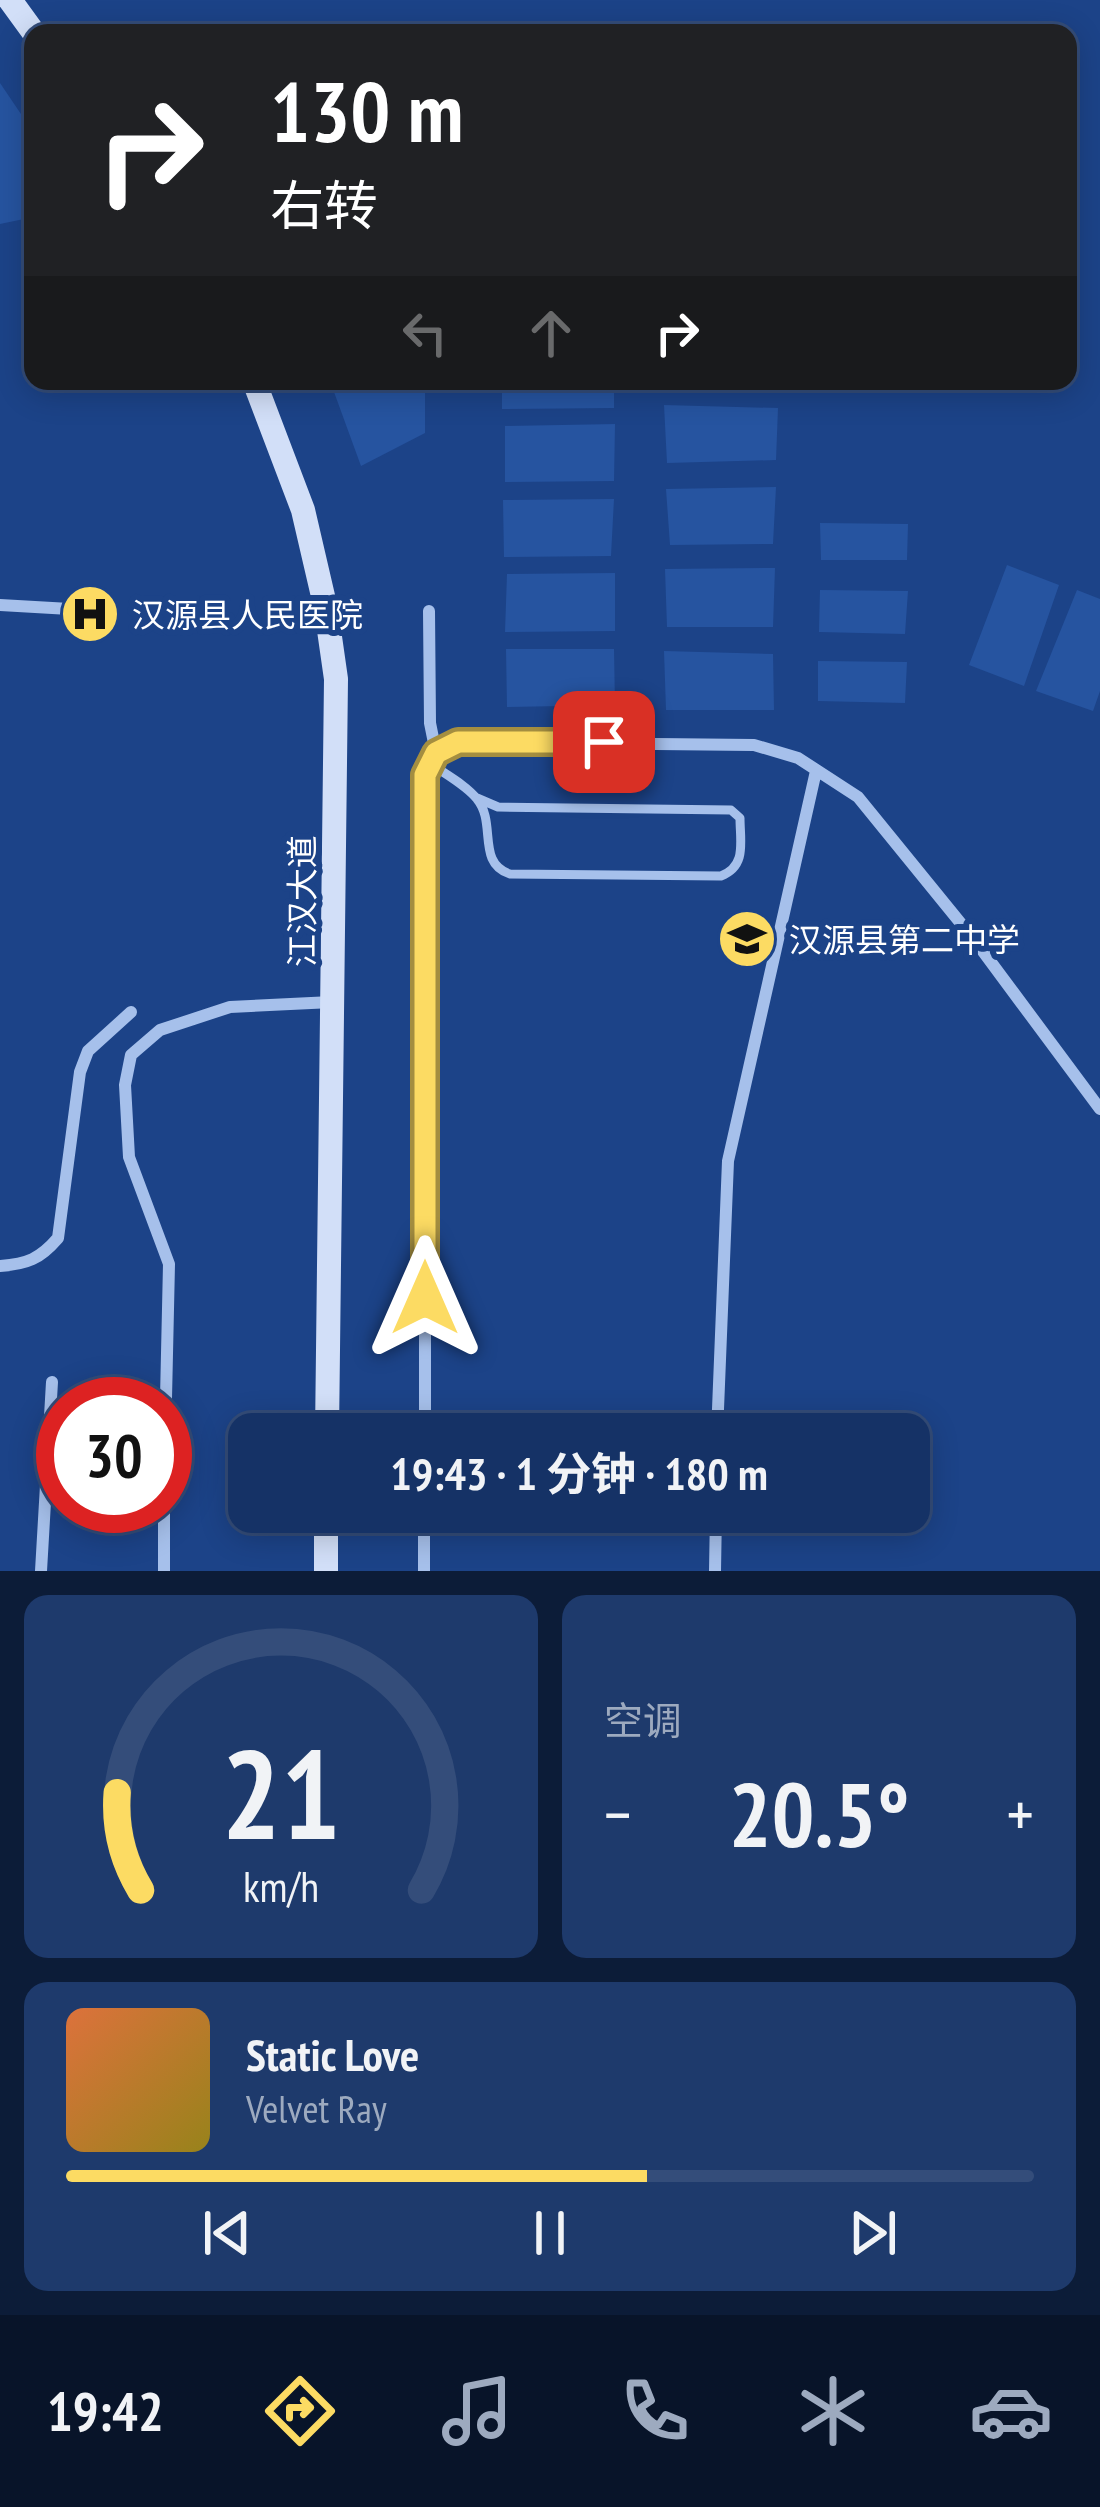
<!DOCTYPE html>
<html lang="zh">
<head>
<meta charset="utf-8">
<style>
  :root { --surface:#153266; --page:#1e3a6c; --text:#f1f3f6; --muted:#9daabf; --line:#344d7a; --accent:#fcdb63 }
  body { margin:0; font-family:"PT Sans Narrow","Noto Sans SC",sans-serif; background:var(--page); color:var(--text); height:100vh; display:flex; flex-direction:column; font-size:45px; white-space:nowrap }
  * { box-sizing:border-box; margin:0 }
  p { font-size:39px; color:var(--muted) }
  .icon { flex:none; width:66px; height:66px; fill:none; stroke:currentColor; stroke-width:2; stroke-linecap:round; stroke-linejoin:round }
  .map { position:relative; height:1571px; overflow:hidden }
  .panel { display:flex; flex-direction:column; gap:24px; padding:24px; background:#0c1c38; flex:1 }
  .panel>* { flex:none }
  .hud { position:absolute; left:24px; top:24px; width:1053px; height:366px; border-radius:24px; box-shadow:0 6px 30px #0003,0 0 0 3px var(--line); background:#202124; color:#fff; overflow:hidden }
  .speed { position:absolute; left:36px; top:1377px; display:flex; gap:24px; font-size:60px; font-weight:700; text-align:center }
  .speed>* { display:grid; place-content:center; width:156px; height:156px; border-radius:50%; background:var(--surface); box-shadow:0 6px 30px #0003,0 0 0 3px var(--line); line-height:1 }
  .speed .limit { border:18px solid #d22; background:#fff; color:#111 }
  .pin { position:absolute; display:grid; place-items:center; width:102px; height:102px; color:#fff; margin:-51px; border-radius:24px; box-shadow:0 6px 18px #0006 }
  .me { position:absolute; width:132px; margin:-66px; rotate:0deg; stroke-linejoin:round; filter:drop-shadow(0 0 9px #0008) }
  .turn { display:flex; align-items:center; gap:42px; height:252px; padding:0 48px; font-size:54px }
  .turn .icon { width:156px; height:156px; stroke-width:2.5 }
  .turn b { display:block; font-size:84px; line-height:102px }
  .lanes { display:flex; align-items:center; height:114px; padding:0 48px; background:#0003; justify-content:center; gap:60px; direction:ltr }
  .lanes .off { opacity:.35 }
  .big { font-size:90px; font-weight:700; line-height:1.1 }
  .panel .widget { flex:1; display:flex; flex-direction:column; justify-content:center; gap:18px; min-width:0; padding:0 42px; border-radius:24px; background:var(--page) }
  .panel .dial { align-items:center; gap:0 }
  .dial svg { height:312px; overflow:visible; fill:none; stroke:var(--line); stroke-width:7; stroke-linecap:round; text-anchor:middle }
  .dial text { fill:var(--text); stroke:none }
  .song { display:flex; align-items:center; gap:36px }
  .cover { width:144px; height:144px; border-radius:18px; background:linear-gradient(135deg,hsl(20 70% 55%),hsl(50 70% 35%)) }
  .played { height:12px; border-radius:6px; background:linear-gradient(90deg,var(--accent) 60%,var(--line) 60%) }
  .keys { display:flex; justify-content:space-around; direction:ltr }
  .heat { display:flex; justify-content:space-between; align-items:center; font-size:66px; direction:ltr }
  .panel .tiles { flex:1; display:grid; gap:24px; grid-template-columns:1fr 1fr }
  .widget:last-child { grid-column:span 2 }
  .trip { position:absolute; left:228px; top:1413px; width:702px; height:120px; border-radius:24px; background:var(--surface); box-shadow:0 6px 30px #0003,0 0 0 3px var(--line); font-weight:700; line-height:120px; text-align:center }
  .menu { display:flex; height:192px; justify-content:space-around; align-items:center; background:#081429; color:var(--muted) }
  .menu .icon { width:84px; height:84px }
  .menu .on { color:var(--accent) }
  .menu b { font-size:54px; color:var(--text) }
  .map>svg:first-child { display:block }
</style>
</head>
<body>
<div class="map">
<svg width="1100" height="1571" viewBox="0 0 1100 1571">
  <rect width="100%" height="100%" fill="#1c4388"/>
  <path fill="#2654a0" d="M0 83 23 117 24 219 0 224Z
    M330 381H425V433L361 466Z
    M502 381H614V408L502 409Z
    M664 405 778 408 776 460 667 463Z
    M615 424 614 481 505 482V426Z
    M776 487 773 544 670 545 666 489Z
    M614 499 611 556 504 557 503 500Z
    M820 523 908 524 907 560H821Z
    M1007 565 1059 585 1024 686 969 665Z
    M775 568 773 627H667L665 569Z
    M615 573V631L505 632 507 574Z
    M820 590 908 591 905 634 819 632Z
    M1077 590 1100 599V691L1093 711 1036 691Z
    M506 649H614L615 705 507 707Z
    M664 651 773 654 774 710H666Z
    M818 661 907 662 905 703 818 701Z"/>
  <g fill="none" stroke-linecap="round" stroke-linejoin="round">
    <path stroke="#a6c0eb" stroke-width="9" d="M431 764C445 774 466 785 477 799 497 823 476 863 510 874L721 876C747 866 740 842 740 818L731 810 498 807 477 798"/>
    <path stroke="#a6c0eb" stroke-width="12" d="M0 605 87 610
      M429 611 430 723 436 753
      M0 1266C27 1264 40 1259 58 1238L80 1072 88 1051 131 1012
      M425 1434V774L436 753 458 742 754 745 798 758 858 797 976 942 1100 1109
      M717 1434 728 1161 816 771
      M165 1443 169 1264 129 1157 125 1085 131 1055 160 1030 230 1007 332 1002
      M164 1506V1571
      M41 1571 52 1382
      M424 1571V1512
      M715 1571 716 1512"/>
    <path stroke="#d2dff8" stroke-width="24" d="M10 0 34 33
      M254 381 303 510 326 609 336 679 327 1434
      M326 1571V1512"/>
  </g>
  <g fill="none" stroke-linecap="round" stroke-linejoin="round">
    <defs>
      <path id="route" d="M425 1298V775L436 753 458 742H604"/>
    </defs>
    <use href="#route" stroke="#a48e40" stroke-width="30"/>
    <use href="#route" stroke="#fcdb63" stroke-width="21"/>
  </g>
  <defs>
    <symbol id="hospital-disc" viewBox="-11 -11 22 22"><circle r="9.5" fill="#fcdb63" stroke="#1c4388"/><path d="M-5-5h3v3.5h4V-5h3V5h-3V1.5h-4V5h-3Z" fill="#111"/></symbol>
    <symbol id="school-disc" viewBox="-11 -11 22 22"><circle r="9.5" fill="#fcdb63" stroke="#1c4388"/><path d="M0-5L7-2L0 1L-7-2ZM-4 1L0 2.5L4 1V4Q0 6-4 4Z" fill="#111"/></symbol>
  </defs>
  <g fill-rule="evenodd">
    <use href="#hospital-disc" x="57" y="581" width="66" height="66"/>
    <use href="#school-disc" x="714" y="906" width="66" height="66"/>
  </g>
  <g text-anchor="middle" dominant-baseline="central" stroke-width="12" stroke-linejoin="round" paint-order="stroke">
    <g font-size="33" fill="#fff" stroke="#1c4388" text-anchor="start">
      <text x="132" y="614">汉源县人民医院</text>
      <text x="789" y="939">汉源县第二中学</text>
    </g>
    <g font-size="33" fill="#fff" stroke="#1c4388">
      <text transform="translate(301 901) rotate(-90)">江汉大道</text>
    </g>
  </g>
</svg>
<div class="speed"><div class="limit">30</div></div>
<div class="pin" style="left:604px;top:742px;background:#d93025"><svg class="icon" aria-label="arrive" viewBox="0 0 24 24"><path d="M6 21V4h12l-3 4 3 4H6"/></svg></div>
<svg class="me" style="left:425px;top:1298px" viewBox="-20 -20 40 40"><path d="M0-17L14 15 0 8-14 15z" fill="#fcdb63" stroke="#fff" stroke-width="4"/></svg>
<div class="trip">19:43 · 1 分钟 · 180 m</div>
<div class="hud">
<div class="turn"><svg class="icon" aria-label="right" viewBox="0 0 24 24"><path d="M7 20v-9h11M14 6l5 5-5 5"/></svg><div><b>130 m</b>右转</div></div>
<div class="lanes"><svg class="icon off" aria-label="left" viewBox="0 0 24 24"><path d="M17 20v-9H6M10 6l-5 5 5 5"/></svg><svg class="icon off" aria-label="ahead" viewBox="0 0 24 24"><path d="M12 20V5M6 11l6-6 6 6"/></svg><svg class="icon" aria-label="right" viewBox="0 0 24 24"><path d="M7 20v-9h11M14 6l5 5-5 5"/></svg></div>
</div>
</div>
<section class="panel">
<div class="tiles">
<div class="widget dial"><svg viewBox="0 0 100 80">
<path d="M14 69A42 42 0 1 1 86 69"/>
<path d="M14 69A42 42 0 0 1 8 44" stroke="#fcdb63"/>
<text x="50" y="56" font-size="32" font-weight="700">21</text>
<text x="50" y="72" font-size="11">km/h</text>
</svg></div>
<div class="widget"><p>空调</p>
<div class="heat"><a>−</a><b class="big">20.5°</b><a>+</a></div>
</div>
<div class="widget">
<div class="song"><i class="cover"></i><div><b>Static Love</b><p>Velvet Ray</p></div></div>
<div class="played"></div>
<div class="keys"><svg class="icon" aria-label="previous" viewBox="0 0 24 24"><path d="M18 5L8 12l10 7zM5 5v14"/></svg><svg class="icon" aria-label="pause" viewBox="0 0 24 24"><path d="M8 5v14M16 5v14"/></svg><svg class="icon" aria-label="next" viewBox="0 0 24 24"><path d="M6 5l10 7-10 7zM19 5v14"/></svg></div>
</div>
</div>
</section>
<nav class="menu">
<b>19:42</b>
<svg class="icon on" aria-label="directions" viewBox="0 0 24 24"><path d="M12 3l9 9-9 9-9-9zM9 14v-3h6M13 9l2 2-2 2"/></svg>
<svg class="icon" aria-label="music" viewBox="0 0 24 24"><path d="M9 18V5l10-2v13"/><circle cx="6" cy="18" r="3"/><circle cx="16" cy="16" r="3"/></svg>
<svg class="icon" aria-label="phone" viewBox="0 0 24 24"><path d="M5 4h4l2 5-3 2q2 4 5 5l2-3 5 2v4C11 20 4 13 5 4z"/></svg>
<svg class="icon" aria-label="climate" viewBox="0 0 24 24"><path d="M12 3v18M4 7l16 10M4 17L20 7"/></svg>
<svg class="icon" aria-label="car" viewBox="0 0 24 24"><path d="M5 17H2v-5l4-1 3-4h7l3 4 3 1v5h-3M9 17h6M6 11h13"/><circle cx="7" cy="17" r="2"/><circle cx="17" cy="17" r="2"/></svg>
</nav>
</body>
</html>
